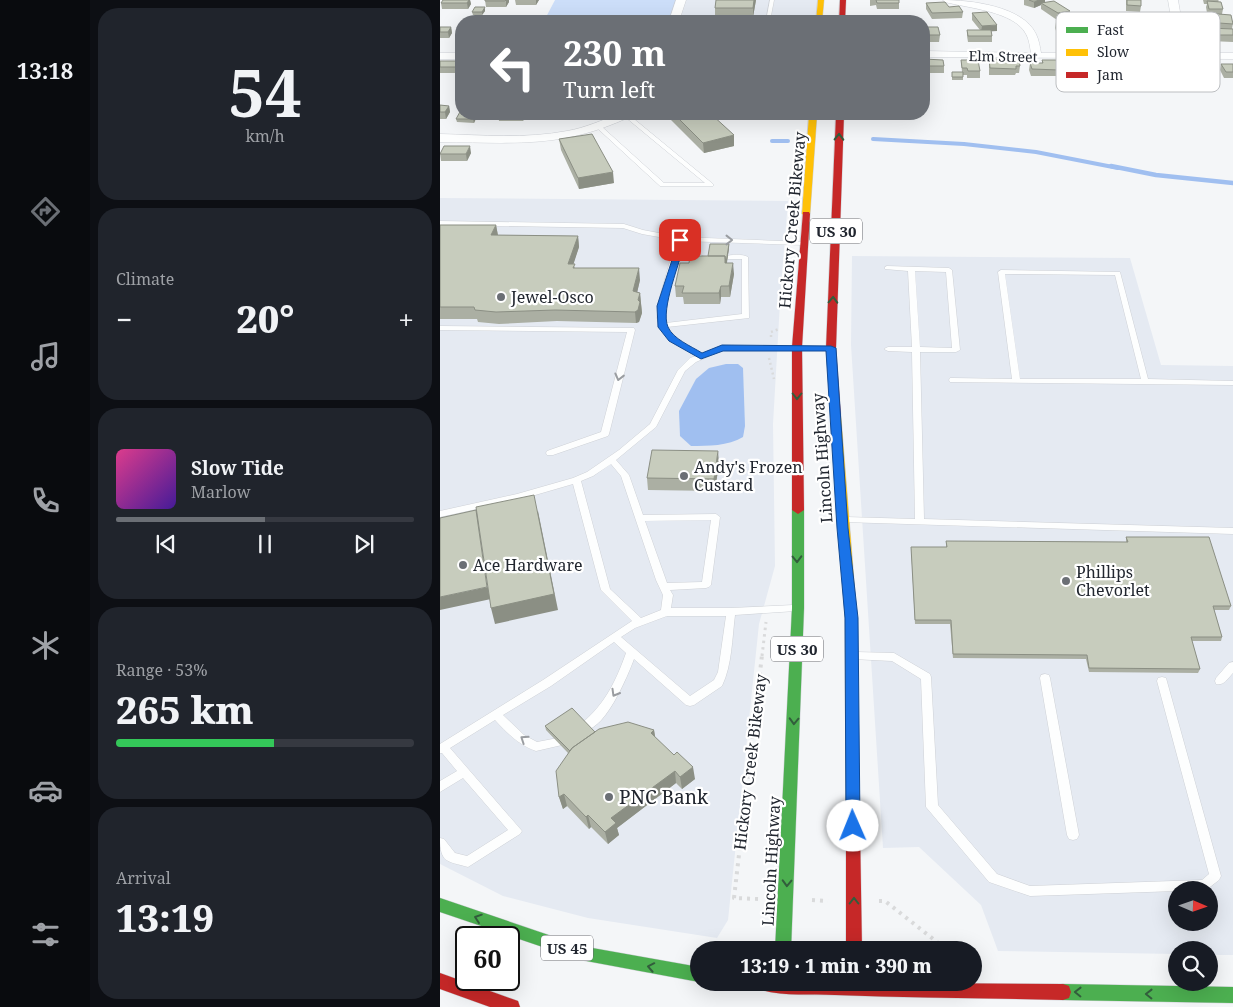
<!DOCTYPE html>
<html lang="en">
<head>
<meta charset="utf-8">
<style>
  :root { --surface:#171b24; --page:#20242c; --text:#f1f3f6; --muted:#9ea1a6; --line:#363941; --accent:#6b6f75 }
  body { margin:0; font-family:"Noto Serif",serif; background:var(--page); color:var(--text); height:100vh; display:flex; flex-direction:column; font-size:19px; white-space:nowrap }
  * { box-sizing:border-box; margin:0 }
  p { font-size:16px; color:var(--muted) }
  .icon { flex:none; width:28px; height:28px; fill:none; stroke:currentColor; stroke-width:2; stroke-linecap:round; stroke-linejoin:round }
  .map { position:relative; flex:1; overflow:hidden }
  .panel { display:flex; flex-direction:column; gap:8px; padding:8px; background:#0d0f14; width:350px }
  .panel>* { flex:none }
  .banner { position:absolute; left:15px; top:15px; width:475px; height:105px; border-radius:20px; box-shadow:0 5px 20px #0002; background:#6b6f75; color:#fff; overflow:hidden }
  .needle { width:32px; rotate:92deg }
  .controls { position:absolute; left:728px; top:881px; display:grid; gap:10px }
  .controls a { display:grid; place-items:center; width:50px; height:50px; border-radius:50%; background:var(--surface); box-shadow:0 5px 20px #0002; font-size:25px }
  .speed { position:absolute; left:15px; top:926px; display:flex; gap:10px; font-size:25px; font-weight:700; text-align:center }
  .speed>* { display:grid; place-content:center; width:65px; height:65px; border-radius:50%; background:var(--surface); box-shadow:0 5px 20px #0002; line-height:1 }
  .speed .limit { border:2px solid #111; border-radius:8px; background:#fff; color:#111 }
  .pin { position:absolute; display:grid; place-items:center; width:42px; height:42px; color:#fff; margin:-21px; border-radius:10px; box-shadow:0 2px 8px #0006 }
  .me { position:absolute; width:55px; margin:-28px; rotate:359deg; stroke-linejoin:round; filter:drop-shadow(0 0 4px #0008) }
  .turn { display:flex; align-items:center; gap:18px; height:105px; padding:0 25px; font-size:22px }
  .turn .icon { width:65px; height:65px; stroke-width:2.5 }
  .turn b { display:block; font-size:35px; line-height:42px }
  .big { font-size:38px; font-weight:800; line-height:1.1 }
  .panel .card { flex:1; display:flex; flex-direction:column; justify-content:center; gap:8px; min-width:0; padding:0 18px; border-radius:20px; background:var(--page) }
  .panel .dial { align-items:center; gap:0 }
  .dial b { font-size:65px; line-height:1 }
  .song { display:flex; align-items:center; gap:15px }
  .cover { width:60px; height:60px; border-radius:8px; background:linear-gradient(135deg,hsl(330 70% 55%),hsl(260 70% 35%)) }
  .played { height:5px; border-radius:2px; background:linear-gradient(90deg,var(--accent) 50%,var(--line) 50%) }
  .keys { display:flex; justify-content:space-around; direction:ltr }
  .heat { display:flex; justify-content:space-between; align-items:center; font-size:28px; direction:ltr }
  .charge { height:8px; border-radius:4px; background:linear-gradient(90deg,#34c759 53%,var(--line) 0) }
  .trip { position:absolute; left:250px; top:941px; width:292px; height:50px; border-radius:25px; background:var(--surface); box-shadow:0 5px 20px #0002; font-weight:800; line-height:50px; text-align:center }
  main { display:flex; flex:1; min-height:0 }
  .tabs { display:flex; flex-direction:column; width:90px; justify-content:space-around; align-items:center; background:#090b0e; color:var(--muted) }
  .tabs .icon { width:35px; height:35px }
  .tabs .current { color:var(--accent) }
  .tabs b { font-size:22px; color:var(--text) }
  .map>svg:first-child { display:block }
</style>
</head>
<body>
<main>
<nav class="tabs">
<b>13:18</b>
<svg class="icon current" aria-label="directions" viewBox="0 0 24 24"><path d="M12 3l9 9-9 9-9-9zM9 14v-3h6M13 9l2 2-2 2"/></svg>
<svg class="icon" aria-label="music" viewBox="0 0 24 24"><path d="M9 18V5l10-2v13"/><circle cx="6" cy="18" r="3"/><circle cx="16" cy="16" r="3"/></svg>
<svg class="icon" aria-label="phone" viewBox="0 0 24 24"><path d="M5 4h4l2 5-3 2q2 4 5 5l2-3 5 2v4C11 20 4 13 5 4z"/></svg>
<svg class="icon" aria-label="climate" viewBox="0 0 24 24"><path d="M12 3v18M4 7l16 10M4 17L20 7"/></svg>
<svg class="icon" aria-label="car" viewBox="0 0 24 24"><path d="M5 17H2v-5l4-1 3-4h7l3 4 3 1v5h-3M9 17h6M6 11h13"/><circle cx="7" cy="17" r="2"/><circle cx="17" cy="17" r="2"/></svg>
<svg class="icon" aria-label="filters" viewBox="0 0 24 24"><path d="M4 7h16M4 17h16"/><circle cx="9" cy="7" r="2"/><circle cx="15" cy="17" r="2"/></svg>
</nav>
<section class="panel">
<div class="card dial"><b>54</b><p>km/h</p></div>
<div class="card"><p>Climate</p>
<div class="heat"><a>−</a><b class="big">20°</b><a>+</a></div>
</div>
<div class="card">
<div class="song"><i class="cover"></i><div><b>Slow Tide</b><p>Marlow</p></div></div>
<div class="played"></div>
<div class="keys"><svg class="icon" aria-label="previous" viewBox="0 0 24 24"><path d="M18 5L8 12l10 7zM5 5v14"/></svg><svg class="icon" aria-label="pause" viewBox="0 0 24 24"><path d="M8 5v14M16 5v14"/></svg><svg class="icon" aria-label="next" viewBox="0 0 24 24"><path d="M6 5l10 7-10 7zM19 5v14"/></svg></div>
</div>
<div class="card"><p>Range · 53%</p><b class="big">265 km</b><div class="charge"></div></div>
<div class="card"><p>Arrival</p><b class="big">13:19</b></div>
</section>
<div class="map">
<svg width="793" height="1007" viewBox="0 0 793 1007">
  <rect width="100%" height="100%" fill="#f4f6f8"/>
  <path fill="#e5eaf2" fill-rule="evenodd" d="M244 0H378L376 21H238Z
    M0 198 348 201 341 285 333 424 335 566 319 624 288 920 277 938 148 918 63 896 0 864Z
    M412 256 690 258 721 365 793 366V955H769V950H736V954L558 951 541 905 479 847 443 848 411 345ZM736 890H769V922H736Z"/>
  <path fill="#ccdef9" d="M115 0H237L231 21H104Z"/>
  <path fill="#a0bff0" d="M286 364H298L303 368 305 426 303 437C288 446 268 446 251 446L240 436 239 411 256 379 269 368Z"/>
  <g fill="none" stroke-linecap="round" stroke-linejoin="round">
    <path stroke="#a0bff0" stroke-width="4" d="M433 139 524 144 596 152 678 168
      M332 141H348"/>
    <path stroke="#a0bff0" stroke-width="4.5" d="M671 166 716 175 793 183"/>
    <defs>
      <path id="lane" d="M330 0H334L330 21H326Z
        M184 114H188L273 184V186H220L156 127V125H160L224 183H265L184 116Z
        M0 221 184 224 203 230 240 237 365 242 366 243 363 245 243 241 239 255H261L264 257 261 259H238L226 300 225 321 226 323 302 314V259H288L285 257C290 254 303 254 308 257L309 318 227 327 238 339 262 354 282 346H391L395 348 391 350H283L256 362 245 371 216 427 176 460 189 475 203 515 276 514 280 517 271 585 269 587 266 588 230 590 233 595 231 608H291L353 605 356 607 358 609 356 611 295 615C292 639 292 665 282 686L254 705 250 706 246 705 194 659C188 675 163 736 142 729L141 726 142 723C165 704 176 681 186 653L174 642 111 686 63 715 84 735 97 742 118 738 122 739 123 742 122 745 96 751C79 745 67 733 55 720L10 748 82 831 80 834 28 867C7 861 0 863 0 838L4 839 15 853 27 856 68 830 23 778 0 792V781L17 771 2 753H0V744L103 680 192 621 161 590 133 484 78 500 0 517V511L77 494 133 478 147 472 179 450 210 424 238 370 250 358 256 356 229 340 221 329 217 318 219 300 236 240 202 234 183 228 0 225ZM171 464 181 476 216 580 223 595 221 610 201 618 170 589 141 481 153 476ZM271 520 262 582 227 583 205 521ZM227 616H286L278 672 274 680 250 696 181 637 195 628Z
        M447 266 509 268 512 270 520 350 516 352H480L484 519 793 528V534L403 522 402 520 406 517 475 519 472 352 448 351 444 349 448 347H472L468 271 445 269V267ZM475 271 506 272 512 348 480 347Z
        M561 270 680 272 708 379 793 381V385L510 382 509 380 510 378H513L572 379 558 272ZM565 274 675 275 701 379H580Z
        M0 326 194 328 195 330 169 434 168 436 113 455H107L106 453 107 451 161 432 187 332 0 330Z
        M416 652 454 653 490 674 491 677 498 805 557 874 590 886 762 880 769 874 717 681 718 678 722 677 726 678 781 876 779 880 766 890 590 896 549 882 486 807 481 679 452 661 412 659 411 656 412 653Z
        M793 662V673C788 678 784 686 776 684L775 681 776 678 789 663Z
        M605 674 609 675 610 678 639 835 637 839 633 840 629 839 627 835 600 678 601 675Z"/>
      <path id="street" d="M236 0H246L239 21H229Z
        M503 0C530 0 583 6 596 34 599 40 600 47 601 53H737L728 0H738L747 53H793V59L484 57V51L591 53C590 47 589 39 586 34 574 11 527 8 505 2Z
        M0 53H21V59H0Z
        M179 114H194L192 116C172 125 151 133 130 137 88 146 43 142 0 142V134C42 135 86 139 127 131 145 128 162 120 179 114Z"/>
      <path id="fast" d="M358 506 364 510V608L351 950H335L352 608V510Z
        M0 898 141 946 259 967V982L141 960 0 912Z
        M623 984 793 987V1003L623 1000 617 998 615 992 617 986Z"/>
      <path id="slow" d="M378 0H384L382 21H376Z
        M369 114H377L370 214 366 216 362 214Z
        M396 414 401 417 417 618 420 828 418 832 413 834 408 832 406 828 405 618 391 417Z"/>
      <path id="jam" d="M400 0H406L405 21H399Z
        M396 114H404L396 348 401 417 396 420 391 417 386 348Z
        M363 212H369L370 214 362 347 364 510 358 514 352 510V347Z
        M413 822 418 824 420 828 422 950H406V828L408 824Z
        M0 973 78 1001 80 1007H50L0 989Z
        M310 982 623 984 629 986 631 992 629 998 623 1000C547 998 471 998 395 995 369 994 337 997 312 987Z"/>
    </defs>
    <use href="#lane" stroke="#ced1d6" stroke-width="1"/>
    <use href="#street" stroke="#ced1d6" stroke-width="1"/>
    <use href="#fast" stroke="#ced1d6" stroke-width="1"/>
    <use href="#slow" stroke="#ced1d6" stroke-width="1"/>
    <use href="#jam" stroke="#ced1d6" stroke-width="1"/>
    <path stroke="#d9dadb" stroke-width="2.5" stroke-dasharray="2 3" stroke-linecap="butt" d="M331 337V332L339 329
      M329 358 334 379"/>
    <path stroke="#d9dadb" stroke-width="3" stroke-dasharray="2.5 4" stroke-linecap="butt" d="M322 656 326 622"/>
    <path stroke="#d9dadb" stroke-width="4" stroke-dasharray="3 5" stroke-linecap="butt" d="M318 899 294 898 322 655
      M372 900 388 901
      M439 901H445L497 942V950"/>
    <use href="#lane" fill="#fdfefe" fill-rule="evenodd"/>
    <use href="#street" fill="#fdfefe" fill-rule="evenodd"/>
    <use href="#fast" fill="#4caf50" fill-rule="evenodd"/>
    <use href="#slow" fill="#ffc107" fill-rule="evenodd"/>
    <use href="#jam" fill="#c62828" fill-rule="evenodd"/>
  </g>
  <path fill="#abafa3" d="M30 0 31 4 28 9H2L1 3Z
    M45 0H69V2L66 7H46Z
    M75 0H99L96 5H76Z
    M316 0 313 17H275V8Z
    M430 0H459V9H437L436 5 430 6Z
    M583 0H605V2L630 17 617 20 601 9V5L594 8 584 5V0Z
    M686 0H701V6L700 12 686 11Z
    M763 0H779L778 1 783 9 782 14 793 23 792 29H793V42L770 41 767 35 769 28 777 29V25L766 24 765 20 766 13H767L766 7 767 4H764Z
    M486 3 509 7 523 12 522 18 492 19 486 9Z
    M45 11 42 15H33L32 12Z
    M532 13 557 31H551L552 36V42H528L527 36V30H540L532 20Z
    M689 19 704 27 703 34 689 33 688 25Z
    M616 22 637 26 636 33H635L636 35V42H620L615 28Z
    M0 27H11L12 33 9 38H0Z
    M487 27 500 35 499 42H484V30H487Z
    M650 30 679 36 678 43 651 42 649 36Z
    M484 59 504 66V73H484Z
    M549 59 580 66 579 73H576L575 75H549Z
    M521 60 540 71V78H527V75H523V80H512V72H522Z
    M602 60 619 70 618 76H591L589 70 590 63H602Z
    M626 60 656 68 655 74H627L625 67Z
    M681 60 700 66 699 73H697L696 78H668L665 71 666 65H681Z
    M741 60 774 71 772 78H745L739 67Z
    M0 61H21V72L20 73H0Z
    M708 61 738 68 737 75 709 74 707 67Z
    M781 64H793V78H784L780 70Z
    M647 77 664 82V85H648L647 80Z
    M0 105 9 106 10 112 6 119H0Z
    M21 114H38L34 123 17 122 16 119Z
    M58 114H86L83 121H59Z
    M229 114H271L294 146 264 153 230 119Z
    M119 139 174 183 139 189 121 150Z
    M0 153H31L27 161H1Z
    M0 225H56L58 235 138 236 139 247 133 264 135 268 200 280 197 292 200 293 201 304 202 313 199 322 196 323 117 321 59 324 38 322 37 319H0Z
    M289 244V248L287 263 294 274 290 297H281L280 304H244L243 297H236L235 286 249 263 268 256Z
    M279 463 275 491 208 490 207 478Z
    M686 537 791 606 789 610H774L782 637 781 641H752L760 669 758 673 649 672 646 659 513 658 510 624H475L471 547H506V541L686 542Z
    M105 726 155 732 214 730 215 737 255 779 242 789 236 783 177 828 179 835 168 844 151 827 149 829 127 806 123 809 119 797 128 753 106 730Z"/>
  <path fill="#8b8f84" d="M29 0H30L31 4 28 9 27 3Z
    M66 0H69V2L66 7Z
    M96 0H99L96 5Z
    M314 0H316L313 17V8Z
    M599 0H605V3H601V5L594 8V2Z
    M45 7V11L42 15V12Z
    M630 11V17L617 20 618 13Z
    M557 25V31L541 32 542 26Z
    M11 27 12 33 9 38 8 32Z
    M21 63V72L20 73 19 67Z
    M9 106 10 112 6 119 5 112Z
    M36 114H38L34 123 33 119Z
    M82 114H86L83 121Z
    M294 135V146L264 153 263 143Z
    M30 146 31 153 27 161 26 154Z
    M173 172 174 183 139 189 138 178Z
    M56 225 58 236 51 235Z
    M138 236 139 247 130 275 128 264Z
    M289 244V248L285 274V263Z
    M293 263 294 274 290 297 289 286Z
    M199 268 200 280 195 302 193 291Z
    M281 286V297L280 304 279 293Z
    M200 293 202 313 199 322 196 323 195 312Z
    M278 451 279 463 275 491 274 479Z
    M98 511 118 610 55 624 51 608Z
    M48 587 51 599 0 610V597Z
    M214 730 216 742 211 733Z
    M253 767 255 779 242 789 240 777Z
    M235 771 236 783 177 828 179 835 168 844 165 832 171 818Z
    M124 794 127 806 123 809 119 797Z
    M148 815 151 827 149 829 146 817Z"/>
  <path fill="#c7ccbd" stroke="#8b8f84" d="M3 0H29L27 3H1Z
    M45 0H66L65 1H45Z
    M276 0H314L313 8H275Z
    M436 0H459V3H437Z
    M589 0H599L594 2Z
    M687 0H701V6L687 5Z
    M614 1 630 11 618 13 601 3Z
    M767 1 781 2 783 9H769Z
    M505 2 509 7 519 6 523 12 492 13 486 3Z
    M35 7H45L42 12H32Z
    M547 12 557 25 542 26 532 13Z
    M766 13 791 15 793 24 779 23 778 19 767 18Z
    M440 19 455 20V21H440Z
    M0 27H11L8 32H0Z
    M487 27H498L500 35H484V30H487Z
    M769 28 793 29V35H771Z
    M527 30H551L552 36H528Z
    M484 59 503 60 504 66H484Z
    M549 59 579 60 580 66H576V69L550 68Z
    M521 60H538L540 71H528L527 68H522Z
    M602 60H616L619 70 592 69 590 63H603Z
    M0 61H21V63L19 67H0Z
    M781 64H793V72H786Z
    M512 72H523V77H512Z
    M0 105 9 106 5 112H0Z
    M21 110V114H36L33 119H16Z
    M234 114H271L294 135 263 143Z
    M152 134 173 172 138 178 119 139Z
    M4 146H30L26 154H0Z
    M0 225H56L51 235 138 236 128 264H135L133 268H199L193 291 200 293 198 300 200 302 198 310 195 312 115 310 56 312 35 310 34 307H0Z
    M270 244H289L286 263 285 256H268Z
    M250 256H285V263H293L289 286H281L279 293H242L244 286H235L240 263H249Z
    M212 450 278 451 274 479 207 478Z
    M94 495 114 594 51 608 36 507Z
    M36 510 47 587 0 597V518Z
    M686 537H769L791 606H773L782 637H751L760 669 649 668 647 655 513 654 511 620H475L471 547H507L506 541 688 542Z
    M132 708 155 732 132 748 130 751 105 726Z
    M188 722 214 730 211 733 234 755 237 752 253 767 240 777 235 771 171 818 176 823 165 832 148 815 146 817 124 794 119 797 116 771 132 748 159 729Z"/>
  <defs><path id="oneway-chevron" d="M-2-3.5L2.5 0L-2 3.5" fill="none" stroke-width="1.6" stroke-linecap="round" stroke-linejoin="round" transform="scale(1.25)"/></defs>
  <g stroke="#325d3c">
    <use href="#oneway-chevron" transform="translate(399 137) rotate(-89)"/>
    <use href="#oneway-chevron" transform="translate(393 300) rotate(-88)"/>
    <use href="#oneway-chevron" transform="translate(357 396) rotate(90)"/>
    <use href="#oneway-chevron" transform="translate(357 559) rotate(89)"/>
    <use href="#oneway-chevron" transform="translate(354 721) rotate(92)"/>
    <use href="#oneway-chevron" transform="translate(347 883) rotate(92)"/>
    <use href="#oneway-chevron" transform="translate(414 901) rotate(-90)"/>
    <use href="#oneway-chevron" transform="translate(38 918) rotate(-161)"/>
    <use href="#oneway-chevron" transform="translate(211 967) rotate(-169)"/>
    <use href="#oneway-chevron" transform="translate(638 992) rotate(-179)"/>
    <use href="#oneway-chevron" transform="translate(709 994) rotate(-179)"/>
  </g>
  <g stroke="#9a9da1">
    <use href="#oneway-chevron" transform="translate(289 240)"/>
    <use href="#oneway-chevron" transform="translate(179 377) rotate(104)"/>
    <use href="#oneway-chevron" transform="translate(175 693) rotate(120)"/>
    <use href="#oneway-chevron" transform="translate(84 739) rotate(-146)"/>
  </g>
  <path fill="#1a73e8" stroke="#114b97" d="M240 237 245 240C241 261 220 309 228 327 233 339 251 346 262 353L282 345 391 346 396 348 408 528 418 618 420 826 418 831 413 833 408 831 406 826 405 618 397 528 386 351H283L261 359 229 341 218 327 217 306 233 257 236 240Z"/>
  <g fill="#6b6f75" stroke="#fff" stroke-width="2">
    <circle cx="61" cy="297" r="5"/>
    <circle cx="244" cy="476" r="5"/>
    <circle cx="23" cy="565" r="5"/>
    <circle cx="626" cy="581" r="5"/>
    <circle cx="169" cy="797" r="5"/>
  </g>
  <g text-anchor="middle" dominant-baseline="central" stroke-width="4.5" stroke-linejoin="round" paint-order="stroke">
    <g font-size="14" fill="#21262f" stroke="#fff">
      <text transform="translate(563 56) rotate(1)">Elm Street</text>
    </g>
    <g fill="#fff" stroke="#64676d" stroke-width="1">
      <rect x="370" y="218.5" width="52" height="25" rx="4"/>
      <rect x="331" y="636.5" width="52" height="25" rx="4"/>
      <rect x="101" y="935.5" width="52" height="25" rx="4"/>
    </g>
    <g font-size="15" font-weight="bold" fill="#21262f">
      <text x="396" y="231">US 30</text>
      <text x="357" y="649">US 30</text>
      <text x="127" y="948">US 45</text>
    </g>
    <g font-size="16" fill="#21262f" stroke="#fff">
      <text transform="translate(352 220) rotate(-85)">Hickory Creek Bikeway</text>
      <text transform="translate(382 458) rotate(-94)">Lincoln Highway</text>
      <text transform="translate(310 762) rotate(-83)">Hickory Creek Bikeway</text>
      <text transform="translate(331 861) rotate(-87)">Lincoln Highway</text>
    </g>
    <g font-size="16" fill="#21262f" stroke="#fff" text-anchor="start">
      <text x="71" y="297">Jewel-Osco</text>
      <text x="254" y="467">Andy's Frozen<tspan x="254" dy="18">Custard</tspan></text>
      <text x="33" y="565">Ace Hardware</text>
      <text x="636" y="572">Phillips<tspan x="636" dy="18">Chevorlet</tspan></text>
    </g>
    <g font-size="19" fill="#21262f" stroke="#fff" text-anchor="start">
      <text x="179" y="797">PNC Bank</text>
    </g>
  </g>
  <rect x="616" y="12" width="164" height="80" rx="8" fill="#fff" stroke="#bcbec1" stroke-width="1"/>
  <rect x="626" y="27" width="22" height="6" fill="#4caf50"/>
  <rect x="626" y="49" width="22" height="7" fill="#ffc107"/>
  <rect x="626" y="72" width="22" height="6" fill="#c62828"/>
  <g font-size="14" fill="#21262f">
    <text x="657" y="35">Fast</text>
    <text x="657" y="57">Slow</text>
    <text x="657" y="80">Jam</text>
  </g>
</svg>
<div class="controls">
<a><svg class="needle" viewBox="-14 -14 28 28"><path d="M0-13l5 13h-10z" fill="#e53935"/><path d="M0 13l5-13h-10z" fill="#9ea1a6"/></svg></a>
<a><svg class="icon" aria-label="search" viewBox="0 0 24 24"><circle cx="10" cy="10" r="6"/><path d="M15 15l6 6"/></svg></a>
</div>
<div class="speed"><div class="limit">60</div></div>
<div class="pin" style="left:240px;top:240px;background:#d93025"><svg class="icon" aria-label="arrive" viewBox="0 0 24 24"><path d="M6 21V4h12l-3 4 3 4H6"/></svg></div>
<svg class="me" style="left:413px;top:826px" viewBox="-20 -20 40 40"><circle r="19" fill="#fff"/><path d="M0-13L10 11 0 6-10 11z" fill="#1a73e8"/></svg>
<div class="trip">13:19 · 1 min · 390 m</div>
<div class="banner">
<div class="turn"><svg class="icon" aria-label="left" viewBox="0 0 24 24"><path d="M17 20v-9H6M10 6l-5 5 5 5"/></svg><div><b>230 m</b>Turn left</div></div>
</div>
</div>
</main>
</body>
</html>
